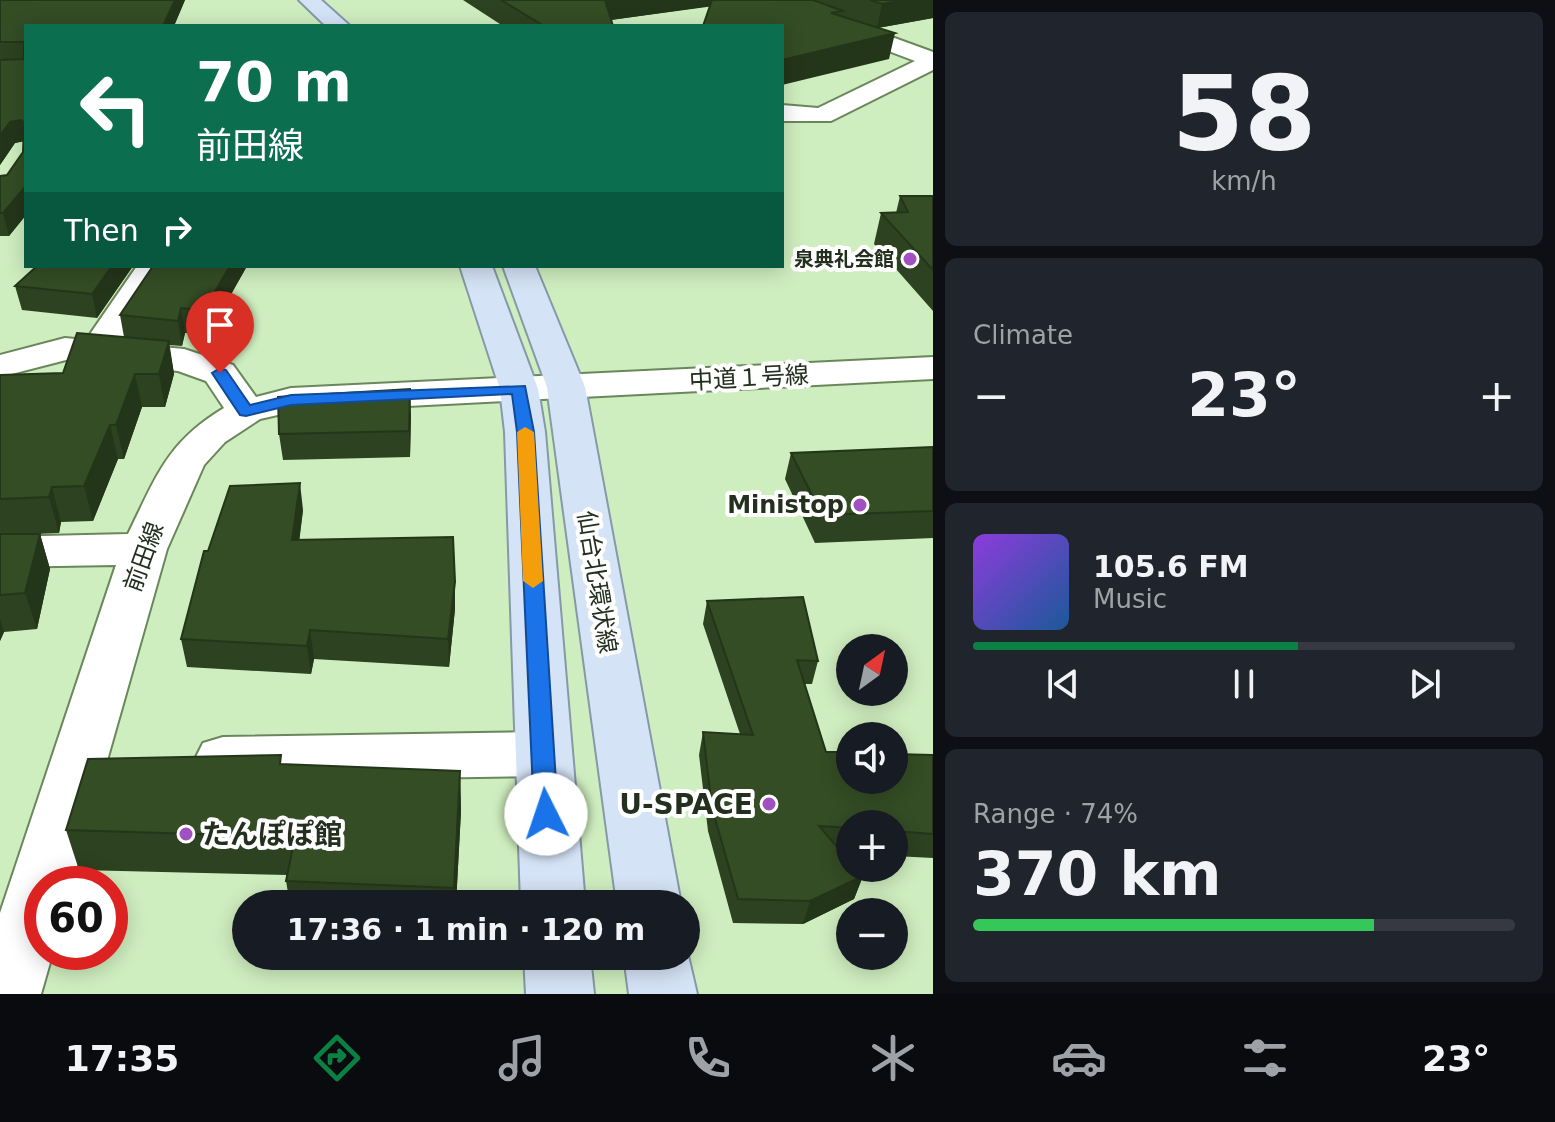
<!DOCTYPE html>
<html lang="en">
<head>
<meta charset="utf-8">
<style>
  :root { --surface:#171b24; --page:#20242c; --text:#f1f3f6; --muted:#9ea1a6; --line:#363941; --accent:#0b8043 }
  body { margin:0; font-family:"DejaVu Sans","Noto Sans JP",sans-serif; background:var(--page); color:var(--text); height:100vh; display:flex; flex-direction:column; font-size:30px; white-space:nowrap }
  * { box-sizing:border-box; margin:0 }
  p { font-size:26px; color:var(--muted) }
  .icon { flex:none; width:44px; height:44px; fill:none; stroke:currentColor; stroke-width:2; stroke-linecap:round; stroke-linejoin:round }
  .map { position:relative; flex:1; overflow:hidden }
  .drawer { display:flex; flex-direction:column; gap:12px; padding:12px; background:#0d0f14; width:622px }
  .drawer>* { flex:none }
  .banner { position:absolute; left:24px; top:24px; width:760px; height:244px; border-radius:0px; box-shadow:0 4px 20px #0003; background:#0b6e4f; color:#fff; overflow:hidden }
  .needle { width:52px; rotate:33deg }
  .fabs { position:absolute; left:836px; top:634px; display:grid; gap:16px }
  .fabs a { display:grid; place-items:center; width:72px; height:72px; border-radius:50%; background:var(--surface); box-shadow:0 4px 20px #0003; font-size:40px }
  .speed { position:absolute; left:24px; top:866px; display:flex; gap:16px; font-size:40px; font-weight:700; text-align:center }
  .speed>* { display:grid; place-content:center; width:104px; height:104px; border-radius:50%; background:var(--surface); box-shadow:0 4px 20px #0003; line-height:1 }
  .speed .limit { border:12px solid #d22; background:#fff; color:#111 }
  .pin { position:absolute; display:grid; place-items:center; width:68px; height:68px; color:#fff; margin:-82px -34px; border-radius:50% 50% 50% 0; rotate:-45deg; box-shadow:0 0 8px #0007 }
  .pin .icon { rotate:45deg }
  .me { position:absolute; width:88px; margin:-44px; rotate:356deg; stroke-linejoin:round; filter:drop-shadow(0 0 6px #0008) }
  .turn { display:flex; align-items:center; gap:28px; height:168px; padding:0 40px; font-size:36px }
  .turn .icon { width:104px; height:104px; stroke-width:2.5 }
  .turn b { display:block; font-size:56px; line-height:68px }
  .then { display:flex; align-items:center; height:76px; padding:0 40px; background:#0003; gap:16px; font-size:30px }
  .big { font-size:60px; font-weight:600; line-height:1.1 }
  .drawer .widget { flex:1; display:flex; flex-direction:column; justify-content:center; gap:12px; min-width:0; padding:0 28px; border-radius:12px; background:var(--page) }
  .drawer .dial { align-items:center; gap:0 }
  .dial b { font-size:104px; line-height:1 }
  .song { display:flex; align-items:center; gap:24px }
  .cover { width:96px; height:96px; border-radius:12px; background:linear-gradient(135deg,hsl(270 70% 55%),hsl(210 70% 35%)) }
  .played { height:8px; border-radius:4px; background:linear-gradient(90deg,var(--accent) 60%,var(--line) 60%) }
  .keys { display:flex; justify-content:space-around; direction:ltr }
  .heat { display:flex; justify-content:space-between; align-items:center; font-size:44px; direction:ltr }
  .charge { height:12px; border-radius:6px; background:linear-gradient(90deg,#34c759 74%,var(--line) 0) }
  .trip { position:absolute; left:232px; top:890px; width:468px; height:80px; border-radius:40px; background:var(--surface); box-shadow:0 4px 20px #0003; font-weight:600; line-height:80px; text-align:center }
  .tab-bar { display:flex; height:128px; justify-content:space-around; align-items:center; background:#090b0e; color:var(--muted) }
  .tab-bar .icon { width:56px; height:56px }
  .tab-bar .selected { color:var(--accent) }
  .tab-bar b { font-size:36px; color:var(--text) }
  main { display:flex; flex:1; min-height:0 }
  .map>svg:first-child { display:block }
</style>
</head>
<body>
<main>
<div class="map">
<svg width="933" height="994" viewBox="0 0 933 994">
  <rect width="100%" height="100%" fill="#cfeebf"/>
  <g fill="none" stroke-linecap="round" stroke-linejoin="round">
    <defs>
      <path id="minor" d="M761 0H790L933 52V70L831 121H782V105L818 108 915 61 764 4Z
        M137 266H169L120 343 184 349 233 365 256 397 291 388 933 357V379L291 412 260 419 225 442 204 465 167 549 72 884H42V952H53L41 994H0V913L116 565 0 567V537L128 534C156 477 167 442 224 408L206 381 178 371 66 360 0 377V355L65 338 86 340Z
        M542 732 562 738 570 754 562 770 542 776 223 781 203 775 195 759 203 743 223 737Z"/>
      <path id="major" d="M299 0H321L350 26H326Z
        M460 266H492L538 389 545 432 585 904H521L505 432 500 389Z
        M503 266H535L585 387 681 904H617L547 387Z
        M686 947 697 994H629L624 956H686Z
        M524 956H590L594 994H526Z"/>
    </defs>
    <use href="#minor" stroke="#6a875c" stroke-width="4"/>
    <use href="#major" stroke="#8599a6" stroke-width="4"/>
    <use href="#minor" fill="#fff" fill-rule="evenodd"/>
    <use href="#major" fill="#d5e3f6" fill-rule="evenodd"/>
  </g>
  <path fill="#2d4220" d="M0 0H185L174 26H26V215L9 236H0V176L7 175 23 152 24 141 15 143 0 165Z
    M463 0H933V18L878 28 889 59 710 6 611 20 613 26H503Z
    M900 196H933V311L874 244 881 213H896Z
    M133 266 97 318 22 310 15 286Z
    M153 266H247L208 335 185 333 182 346 169 345 174 374 165 407H142L124 459H118L93 521 61 522 59 533 35 534H40L50 569 37 629 4 632 0 641V375L63 373 124 337 120 315Z
    M411 415 410 457 283 460 279 434Z
    M933 447V538L815 543 785 479 791 453Z
    M303 510 299 540 455 609 449 667 314 659 311 674 187 667 181 639 208 551Z
    M707 601 818 661 812 684H805L826 752 933 755V858L894 856V824H850V852H841L863 876 854 899 803 924 733 923 708 831 699 755 703 732 740 734 703 624Z
    M283 764 460 771 461 811 456 904H290L286 881 288 875 79 870 66 830Z"/>
  <path fill="#24361a" d="M175 0H185L174 26H163Z
    M604 0H715L714 6 603 21Z
    M904 0H933V18L877 28 882 4Z
    M895 33 889 59 782 85V60Z
    M21 120 25 141 15 143 0 165V136L10 122Z
    M26 186V215L9 236 3 213Z
    M112 266H133L97 318 92 294Z
    M230 266H247L208 335 204 310Z
    M181 308 185 333 182 346 178 321Z
    M169 341 174 374 165 407 159 374Z
    M135 374 142 407 124 459 116 425Z
    M410 389 411 415 410 457 409 431Z
    M110 425 118 459 93 521 84 486Z
    M300 483 303 510 296 568 292 540Z
    M52 487 61 522 59 533 49 497Z
    M40 534 50 569 37 629 25 593Z
    M455 582V609L449 667 448 639Z
    M0 619 4 632 0 641Z
    M310 630 314 659 311 674 307 646Z
    M460 771 461 811 456 904H454Z
    M863 876 854 899 803 924 810 901Z"/>
  <path fill="#344d25" stroke="#24361a" stroke-width="2" d="M0 0H175L163 26H26V186L3 213H0V176L7 175 23 152 24 123 21 120 10 122 0 136V60L24 59V42H0Z
    M501 0H605L613 26H544Z
    M712 0H813L843 11 831 13 895 33 782 60V26H703Z
    M870 0H904L882 4Z
    M900 196H933V270L881 213 908 212Z
    M37 266H112L92 294 15 286Z
    M153 266H230L204 310 181 308 178 321 120 315Z
    M77 333 169 341 159 374H135L116 425H110L84 486 52 487 49 497 0 499V375L63 373Z
    M410 389 409 431 279 434 278 397Z
    M933 447V511L822 515 791 453Z
    M300 483 292 540 453 537 455 582 448 639 310 630 307 646 181 639 204 551H208L230 486Z
    M0 534H40L25 593 0 595Z
    M803 597 818 661 797 660 826 752H850V780H894V754L933 755V834L894 831V824H850V828L819 826 850 862V868H856L863 876 810 901 738 899 712 808 703 732 753 735 707 601Z
    M281 755 280 764 460 771 454 888 286 881 295 837 66 830 88 759Z"/>
  <path fill="#1a73e8" stroke="#114b97" stroke-width="2" d="M220 368 226 370 250 405 291 395 525 386 534 432 558 814 555 821 546 824 538 821 534 814 517 432 512 394 291 405 246 416 240 415 212 373Z"/>
  <path fill="#f59e0b" d="M525 427 534 432 543 581 533 588 523 581 517 432Z"/>
  <g fill="#a050c0" stroke="#fff" stroke-width="3">
    <circle cx="910" cy="259" r="8"/>
    <circle cx="860" cy="505" r="8"/>
    <circle cx="769" cy="804" r="8"/>
    <circle cx="186" cy="834" r="8"/>
  </g>
  <g text-anchor="middle" dominant-baseline="central" stroke-width="8" stroke-linejoin="round" paint-order="stroke">
    <g font-size="20" font-weight="bold" fill="#24301e" stroke="#fff" text-anchor="end">
      <text x="894" y="259">泉典礼会館</text>
    </g>
    <g font-size="24" fill="#24301e" stroke="#fff">
      <text transform="translate(749 378) rotate(-3)">中道１号線</text>
      <text transform="translate(144 557) rotate(-70)">前田線</text>
      <text transform="translate(597 582) rotate(81)">仙台北環状線</text>
    </g>
    <g font-size="24" font-weight="bold" fill="#24301e" stroke="#fff" text-anchor="end">
      <text x="844" y="505">Ministop</text>
    </g>
    <g font-size="28" font-weight="bold" fill="#24301e" stroke="#fff" text-anchor="end">
      <text x="753" y="804">U-SPACE</text>
      <text x="202" y="834" text-anchor="start">たんぽぽ館</text>
    </g>
  </g>
</svg>
<div class="fabs">
<a><svg class="needle" viewBox="-14 -14 28 28"><path d="M0-13l5 13h-10z" fill="#e53935"/><path d="M0 13l5-13h-10z" fill="#9ea1a6"/></svg></a>
<a><svg class="icon" aria-label="sound" viewBox="0 0 24 24"><path d="M4 9h4l5-4v14l-5-4H4zM17 9q2 3 0 6"/></svg></a>
<a>+</a>
<a>−</a>
</div>
<div class="speed"><div class="limit">60</div></div>
<div class="pin" style="left:220px;top:373px;background:#d93025"><svg class="icon" aria-label="arrive" viewBox="0 0 24 24"><path d="M6 21V4h12l-3 4 3 4H6"/></svg></div>
<svg class="me" style="left:546px;top:814px" viewBox="-20 -20 40 40"><circle r="19" fill="#fff"/><path d="M0-13L10 11 0 6-10 11z" fill="#1a73e8"/></svg>
<div class="trip">17:36 · 1 min · 120 m</div>
<div class="banner">
<div class="turn"><svg class="icon" aria-label="left" viewBox="0 0 24 24"><path d="M17 20v-9H6M10 6l-5 5 5 5"/></svg><div><b>70 m</b>前田線</div></div>
<div class="then">Then<svg class="icon" aria-label="right" viewBox="0 0 24 24"><path d="M7 20v-9h11M14 6l5 5-5 5"/></svg></div>
</div>
</div>
<section class="drawer">
<div class="widget dial"><b>58</b><p>km/h</p></div>
<div class="widget"><p>Climate</p>
<div class="heat"><a>−</a><b class="big">23°</b><a>+</a></div>
</div>
<div class="widget">
<div class="song"><i class="cover"></i><div><b>105.6 FM</b><p>Music</p></div></div>
<div class="played"></div>
<div class="keys"><svg class="icon" aria-label="previous" viewBox="0 0 24 24"><path d="M18 5L8 12l10 7zM5 5v14"/></svg><svg class="icon" aria-label="pause" viewBox="0 0 24 24"><path d="M8 5v14M16 5v14"/></svg><svg class="icon" aria-label="next" viewBox="0 0 24 24"><path d="M6 5l10 7-10 7zM19 5v14"/></svg></div>
</div>
<div class="widget"><p>Range · 74%</p><b class="big">370 km</b><div class="charge"></div></div>
</section>
</main>
<nav class="tab-bar">
<b>17:35</b>
<svg class="icon selected" aria-label="directions" viewBox="0 0 24 24"><path d="M12 3l9 9-9 9-9-9zM9 14v-3h6M13 9l2 2-2 2"/></svg>
<svg class="icon" aria-label="music" viewBox="0 0 24 24"><path d="M9 18V5l10-2v13"/><circle cx="6" cy="18" r="3"/><circle cx="16" cy="16" r="3"/></svg>
<svg class="icon" aria-label="phone" viewBox="0 0 24 24"><path d="M5 4h4l2 5-3 2q2 4 5 5l2-3 5 2v4C11 20 4 13 5 4z"/></svg>
<svg class="icon" aria-label="climate" viewBox="0 0 24 24"><path d="M12 3v18M4 7l16 10M4 17L20 7"/></svg>
<svg class="icon" aria-label="car" viewBox="0 0 24 24"><path d="M5 17H2v-5l4-1 3-4h7l3 4 3 1v5h-3M9 17h6M6 11h13"/><circle cx="7" cy="17" r="2"/><circle cx="17" cy="17" r="2"/></svg>
<svg class="icon" aria-label="filters" viewBox="0 0 24 24"><path d="M4 7h16M4 17h16"/><circle cx="9" cy="7" r="2"/><circle cx="15" cy="17" r="2"/></svg>
<b>23°</b>
</nav>
</body>
</html>
